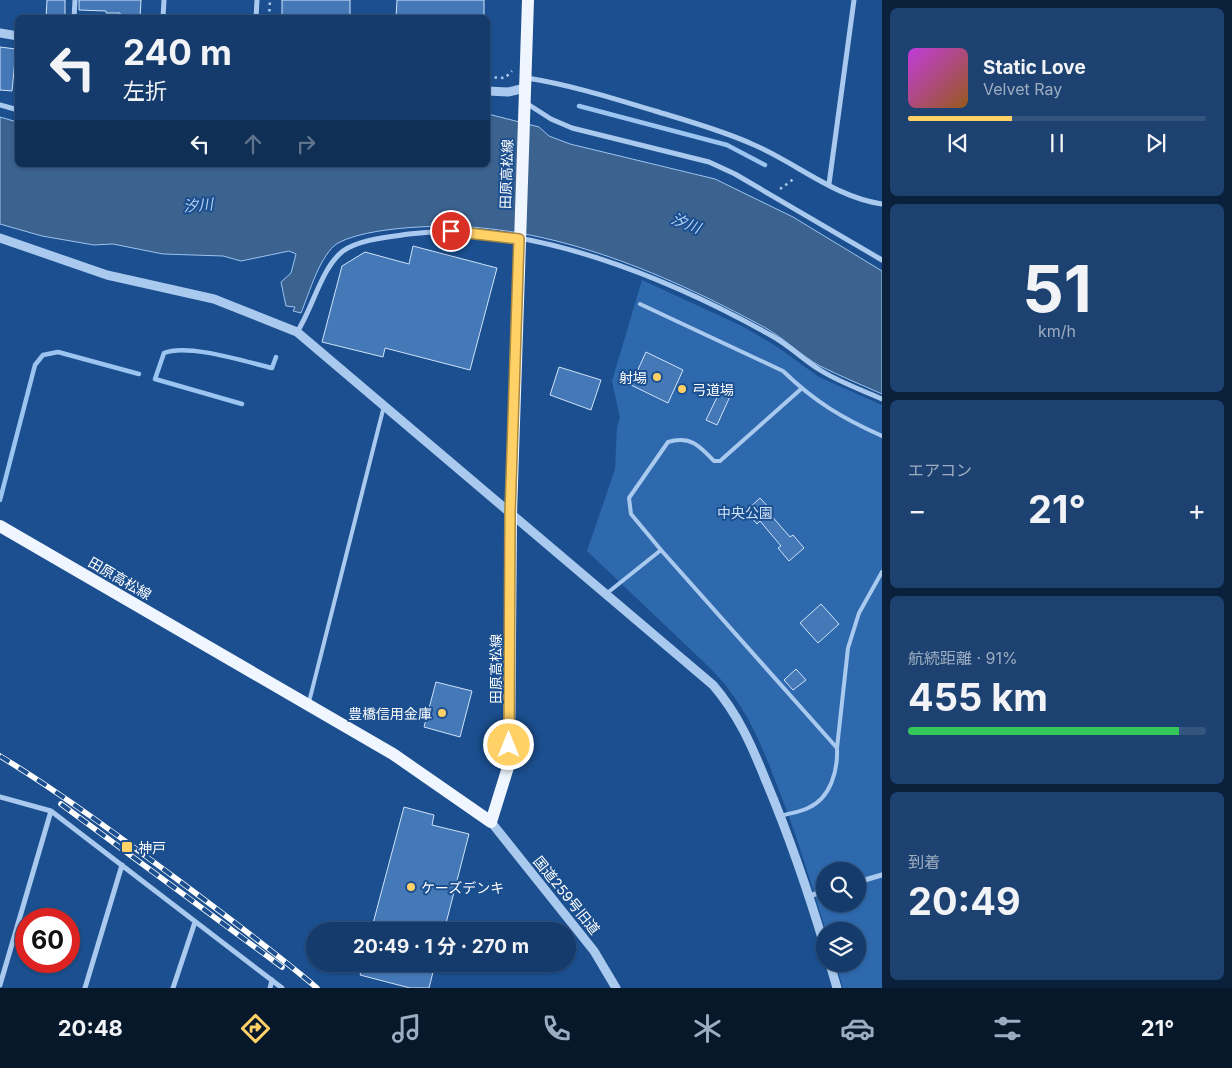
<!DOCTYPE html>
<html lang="ja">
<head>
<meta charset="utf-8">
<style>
  :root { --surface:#143b6b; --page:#1d4271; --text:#f1f3f6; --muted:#9dadc1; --line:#33557e; --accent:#ffd166 }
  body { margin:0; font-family:Inter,"Noto Sans JP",sans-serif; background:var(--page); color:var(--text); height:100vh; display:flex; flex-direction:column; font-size:19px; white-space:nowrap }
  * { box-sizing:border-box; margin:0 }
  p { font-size:16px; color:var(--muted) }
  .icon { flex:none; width:28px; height:28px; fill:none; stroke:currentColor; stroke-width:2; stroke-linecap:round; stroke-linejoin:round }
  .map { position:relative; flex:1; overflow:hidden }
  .sheet { display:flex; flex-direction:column; gap:8px; padding:8px; background:#0b203b; width:350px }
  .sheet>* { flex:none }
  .banner { position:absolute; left:15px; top:15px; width:475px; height:152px; border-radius:8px; box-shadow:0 1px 4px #0004,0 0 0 1px var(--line); background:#143b6b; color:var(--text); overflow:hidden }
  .fabs { position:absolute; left:816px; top:862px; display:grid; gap:10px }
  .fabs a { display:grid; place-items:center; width:50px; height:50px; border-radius:50%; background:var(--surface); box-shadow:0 1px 4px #0004,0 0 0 1px var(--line); font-size:25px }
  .speed { position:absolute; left:15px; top:908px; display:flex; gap:10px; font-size:25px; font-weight:700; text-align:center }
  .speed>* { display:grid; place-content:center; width:65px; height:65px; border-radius:50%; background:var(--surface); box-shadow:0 1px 4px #0004,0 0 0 1px var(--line); line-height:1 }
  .speed .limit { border:8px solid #d22; background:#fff; color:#111 }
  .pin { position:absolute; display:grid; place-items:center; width:42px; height:42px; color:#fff; margin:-21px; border:2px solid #fff; border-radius:50%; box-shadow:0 1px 5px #0007 }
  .me { position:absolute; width:55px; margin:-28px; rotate:0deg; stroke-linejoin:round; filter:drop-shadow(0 0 4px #0008) }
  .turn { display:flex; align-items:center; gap:18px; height:105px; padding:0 25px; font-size:22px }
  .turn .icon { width:65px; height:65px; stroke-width:2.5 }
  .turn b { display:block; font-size:35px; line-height:42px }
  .lanes { display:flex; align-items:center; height:48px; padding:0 25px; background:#0003; justify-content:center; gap:25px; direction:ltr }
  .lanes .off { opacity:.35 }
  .big { font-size:38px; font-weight:700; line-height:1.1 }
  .sheet .tile { flex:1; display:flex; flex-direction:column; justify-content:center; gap:8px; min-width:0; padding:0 18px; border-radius:8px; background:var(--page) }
  .sheet .dial { align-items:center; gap:0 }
  .dial b { font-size:65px; line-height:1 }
  .song { display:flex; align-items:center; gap:15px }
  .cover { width:60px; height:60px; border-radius:8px; background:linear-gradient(135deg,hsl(290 70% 55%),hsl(30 70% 35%)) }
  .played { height:5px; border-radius:2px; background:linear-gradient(90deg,var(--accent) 35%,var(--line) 35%) }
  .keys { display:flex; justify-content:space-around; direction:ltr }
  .heat { display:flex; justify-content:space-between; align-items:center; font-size:28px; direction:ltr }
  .charge { height:8px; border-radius:4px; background:linear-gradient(90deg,#34c759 91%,var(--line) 0) }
  .trip { position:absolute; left:306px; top:922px; width:270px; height:50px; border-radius:25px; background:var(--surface); box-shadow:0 1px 4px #0004,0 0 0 1px var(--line); font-weight:700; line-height:50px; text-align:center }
  .tabs { display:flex; height:80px; justify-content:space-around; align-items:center; background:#08182b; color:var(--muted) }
  .tabs .icon { width:35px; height:35px }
  .tabs .on { color:var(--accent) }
  .tabs b { font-size:22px; color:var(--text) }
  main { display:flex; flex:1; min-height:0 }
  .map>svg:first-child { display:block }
</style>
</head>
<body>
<main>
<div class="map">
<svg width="882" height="988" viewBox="0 0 882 988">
  <rect width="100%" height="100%" fill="#1b4f8f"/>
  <path fill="#2e69ad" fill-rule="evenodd" d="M642 280 742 326 776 346 819 377 882 405V988H843L836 964H858V931H826C810 880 795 829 775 780 759 738 743 701 711 669L587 551 615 469 617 427 620 418 612 381ZM825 871H858V904H825Z"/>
  <path fill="#3c6290" stroke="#9cc4f0" d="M488 114 539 127 549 136 570 144 715 179 793 217 882 271V394C862 385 840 376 820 366 800 355 784 338 764 327 660 271 540 219 419 227 397 228 358 232 338 243 320 254 309 294 301 313L293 311 295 307 286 306 281 282 291 273 296 254 289 251 241 261 223 256 163 254 113 244 94 245 42 236 0 224V117L17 122 18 165H488Z"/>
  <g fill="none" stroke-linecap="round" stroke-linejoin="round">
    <path stroke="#9cc4f0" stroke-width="4.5" d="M579 106 727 145 765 165
      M242 404 155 379 164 353C187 343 247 362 272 368L276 357
      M0 500 35 365 43 355 58 352 139 374"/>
  </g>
  <path fill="#4478b7" stroke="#cfe3fa" d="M47 0H65V18H46Z
    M79 0H141L140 18H120V13H106V11L79 10Z
    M282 0H350V18H282Z
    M397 0H484V18H396Z
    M0 47 16 49 12 91 0 90Z
    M413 246 497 268 470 370 385 348 383 357 322 342 342 266 365 252 409 264Z
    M646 352 683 370 668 403 631 385Z
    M559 367 601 380 591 410 550 395Z
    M722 387 732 392 717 425 706 420Z
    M760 498 772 511 769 513 790 537 793 535 804 548 789 561 778 548 781 546 760 521 757 524 746 511Z
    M821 604 839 624 818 643 800 623Z
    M796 669 806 680 793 690 784 680Z
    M436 682 472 691 460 737 424 727Z
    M404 807 434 815 432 825 469 834 444 931H371Z
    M363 964H435L429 988H410L360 975Z"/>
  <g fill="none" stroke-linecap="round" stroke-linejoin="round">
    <path stroke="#a9c9ee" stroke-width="2.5" stroke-dasharray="2.5 4" stroke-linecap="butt" d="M269 18 270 0
      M488 77 505 78 512 71
      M780 189 795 178"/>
    <path stroke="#a9c9ee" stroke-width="4" d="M640 304 783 371C815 402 842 418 882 436
      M606 594 661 550
      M309 702 384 406
      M837 748 848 648 859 613 882 572
      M781 816C790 813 800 812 808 808 831 798 838 770 837 748L661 550 631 514 629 498 668 442C690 435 700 446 714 461H720L801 389"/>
    <path stroke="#a9c9ee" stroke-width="5" d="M74 18 75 0
      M163 18 164 0
      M256 18 257 0
      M527 78C571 85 612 98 655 111 688 121 721 130 752 144 795 162 834 197 882 204
      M526 103 551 119 572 128 709 162 735 174 882 260
      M0 105 18 110
      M829 184 854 0
      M297 332C313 308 321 268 343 251 360 239 389 237 409 234 527 218 673 280 774 337 791 347 804 360 820 370 839 382 862 390 882 399
      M0 797 51 811 282 988
      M858 882 882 875
      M809 896 825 891
      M0 985 51 811
      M85 988 122 865
      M173 988 195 922
      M270 988 272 980"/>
    <path stroke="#a9c9ee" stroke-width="9" d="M0 33 18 36
      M488 91 508 92 525 88
      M0 238 107 275 214 299 297 332 713 685C738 714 752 746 766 781 789 836 808 891 825 948
      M491 822 594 951 616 988
      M830 964 837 988"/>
    <path stroke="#f0f6ff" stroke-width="12" d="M0 526 393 754 491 822 509 764 511 514 528 0"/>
    <defs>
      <path id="rail" d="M0 756C62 794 120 837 178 880 225 915 272 950 317 988
        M61 804 282 967"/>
    </defs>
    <use href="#rail" stroke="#fff" stroke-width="5.5"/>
    <use href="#rail" stroke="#1b4f8f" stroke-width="4" stroke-dasharray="11" stroke-linecap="butt"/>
  </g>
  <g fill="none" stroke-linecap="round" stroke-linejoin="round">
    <defs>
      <path id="route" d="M451 231 519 239 510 514 509 745"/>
    </defs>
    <use href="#route" stroke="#a68842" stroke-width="12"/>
    <use href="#route" stroke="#ffd166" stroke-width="9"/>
  </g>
  <g fill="#ffd166" stroke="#1b4f8f" stroke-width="2">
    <circle cx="657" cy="377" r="5"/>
    <circle cx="682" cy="389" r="5"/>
    <circle cx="442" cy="713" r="5"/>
    <rect x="121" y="841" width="12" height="12" rx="2.5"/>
    <circle cx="411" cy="887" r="5"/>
  </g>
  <g text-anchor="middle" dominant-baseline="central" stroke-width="4" stroke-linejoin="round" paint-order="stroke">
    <g font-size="14" fill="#fff" stroke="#1b4f8f">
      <text transform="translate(506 174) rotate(-88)">田原高松線</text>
      <text transform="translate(120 578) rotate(30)">田原高松線</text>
      <text transform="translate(495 669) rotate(-90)">田原高松線</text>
      <text transform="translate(567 895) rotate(51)">国道259号旧道</text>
    </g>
    <g font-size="14" fill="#fff" stroke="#1b4f8f" text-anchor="start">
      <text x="647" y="377" text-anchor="end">射場</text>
      <text x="692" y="389">弓道場</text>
      <text x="432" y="713" text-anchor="end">豊橋信用金庫</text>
      <text x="138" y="847">神戸</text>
      <text x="421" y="887">ケーズデンキ</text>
    </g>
    <g font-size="14" fill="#cfe3fa" stroke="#1b4f8f">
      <text x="745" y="512">中央公園</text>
    </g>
    <g font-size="15" font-style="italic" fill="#b5d3f5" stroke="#1b4f8f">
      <text transform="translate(198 205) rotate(-5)">汐川</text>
      <text transform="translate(686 223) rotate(21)">汐川</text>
    </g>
  </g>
</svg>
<div class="fabs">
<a><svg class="icon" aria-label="search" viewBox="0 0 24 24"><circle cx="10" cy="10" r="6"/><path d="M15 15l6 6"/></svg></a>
<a><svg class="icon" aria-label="layers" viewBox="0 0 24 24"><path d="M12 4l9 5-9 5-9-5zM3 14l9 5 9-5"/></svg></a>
</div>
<div class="speed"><div class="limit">60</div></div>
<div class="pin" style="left:451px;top:231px;background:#d93025"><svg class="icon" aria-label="arrive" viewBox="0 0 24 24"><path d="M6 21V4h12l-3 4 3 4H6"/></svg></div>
<svg class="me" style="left:509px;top:745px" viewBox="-20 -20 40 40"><circle r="17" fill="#ffd166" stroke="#fff" stroke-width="3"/><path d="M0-11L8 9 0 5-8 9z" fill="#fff"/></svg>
<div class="trip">20:49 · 1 分 · 270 m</div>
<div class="banner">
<div class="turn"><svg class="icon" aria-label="left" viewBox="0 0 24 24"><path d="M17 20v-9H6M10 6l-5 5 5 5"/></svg><div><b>240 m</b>左折</div></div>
<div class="lanes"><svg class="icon" aria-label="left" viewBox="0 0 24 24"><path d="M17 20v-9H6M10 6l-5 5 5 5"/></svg><svg class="icon off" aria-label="ahead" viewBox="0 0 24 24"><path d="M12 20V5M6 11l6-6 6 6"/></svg><svg class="icon off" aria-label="right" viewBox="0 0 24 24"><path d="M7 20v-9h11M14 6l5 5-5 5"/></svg></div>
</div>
</div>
<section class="sheet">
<div class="tile">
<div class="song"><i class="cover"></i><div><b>Static Love</b><p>Velvet Ray</p></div></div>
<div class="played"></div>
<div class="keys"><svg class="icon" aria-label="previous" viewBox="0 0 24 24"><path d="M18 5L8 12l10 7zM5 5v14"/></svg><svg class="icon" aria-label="pause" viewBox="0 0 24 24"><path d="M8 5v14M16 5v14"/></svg><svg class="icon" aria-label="next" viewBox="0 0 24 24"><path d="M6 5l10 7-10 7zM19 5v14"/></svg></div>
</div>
<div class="tile dial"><b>51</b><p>km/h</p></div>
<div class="tile"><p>エアコン</p>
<div class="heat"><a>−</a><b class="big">21°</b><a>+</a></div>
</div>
<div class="tile"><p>航続距離 · 91%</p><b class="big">455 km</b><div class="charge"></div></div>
<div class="tile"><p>到着</p><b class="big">20:49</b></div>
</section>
</main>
<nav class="tabs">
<b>20:48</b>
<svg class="icon on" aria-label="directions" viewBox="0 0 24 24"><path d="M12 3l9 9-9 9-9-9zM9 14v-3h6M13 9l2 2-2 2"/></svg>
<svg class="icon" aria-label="music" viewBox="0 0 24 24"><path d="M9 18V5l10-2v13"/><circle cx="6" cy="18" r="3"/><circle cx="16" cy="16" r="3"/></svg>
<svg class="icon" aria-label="phone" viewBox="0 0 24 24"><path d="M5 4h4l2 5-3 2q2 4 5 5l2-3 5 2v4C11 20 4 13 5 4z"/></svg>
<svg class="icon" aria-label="climate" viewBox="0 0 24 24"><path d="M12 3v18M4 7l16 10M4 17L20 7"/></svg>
<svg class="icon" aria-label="car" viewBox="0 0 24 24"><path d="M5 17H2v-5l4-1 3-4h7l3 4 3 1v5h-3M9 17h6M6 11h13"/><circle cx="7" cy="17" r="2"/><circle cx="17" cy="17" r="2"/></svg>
<svg class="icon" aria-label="filters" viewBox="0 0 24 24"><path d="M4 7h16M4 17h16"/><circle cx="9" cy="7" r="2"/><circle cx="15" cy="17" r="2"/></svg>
<b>21°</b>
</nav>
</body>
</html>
